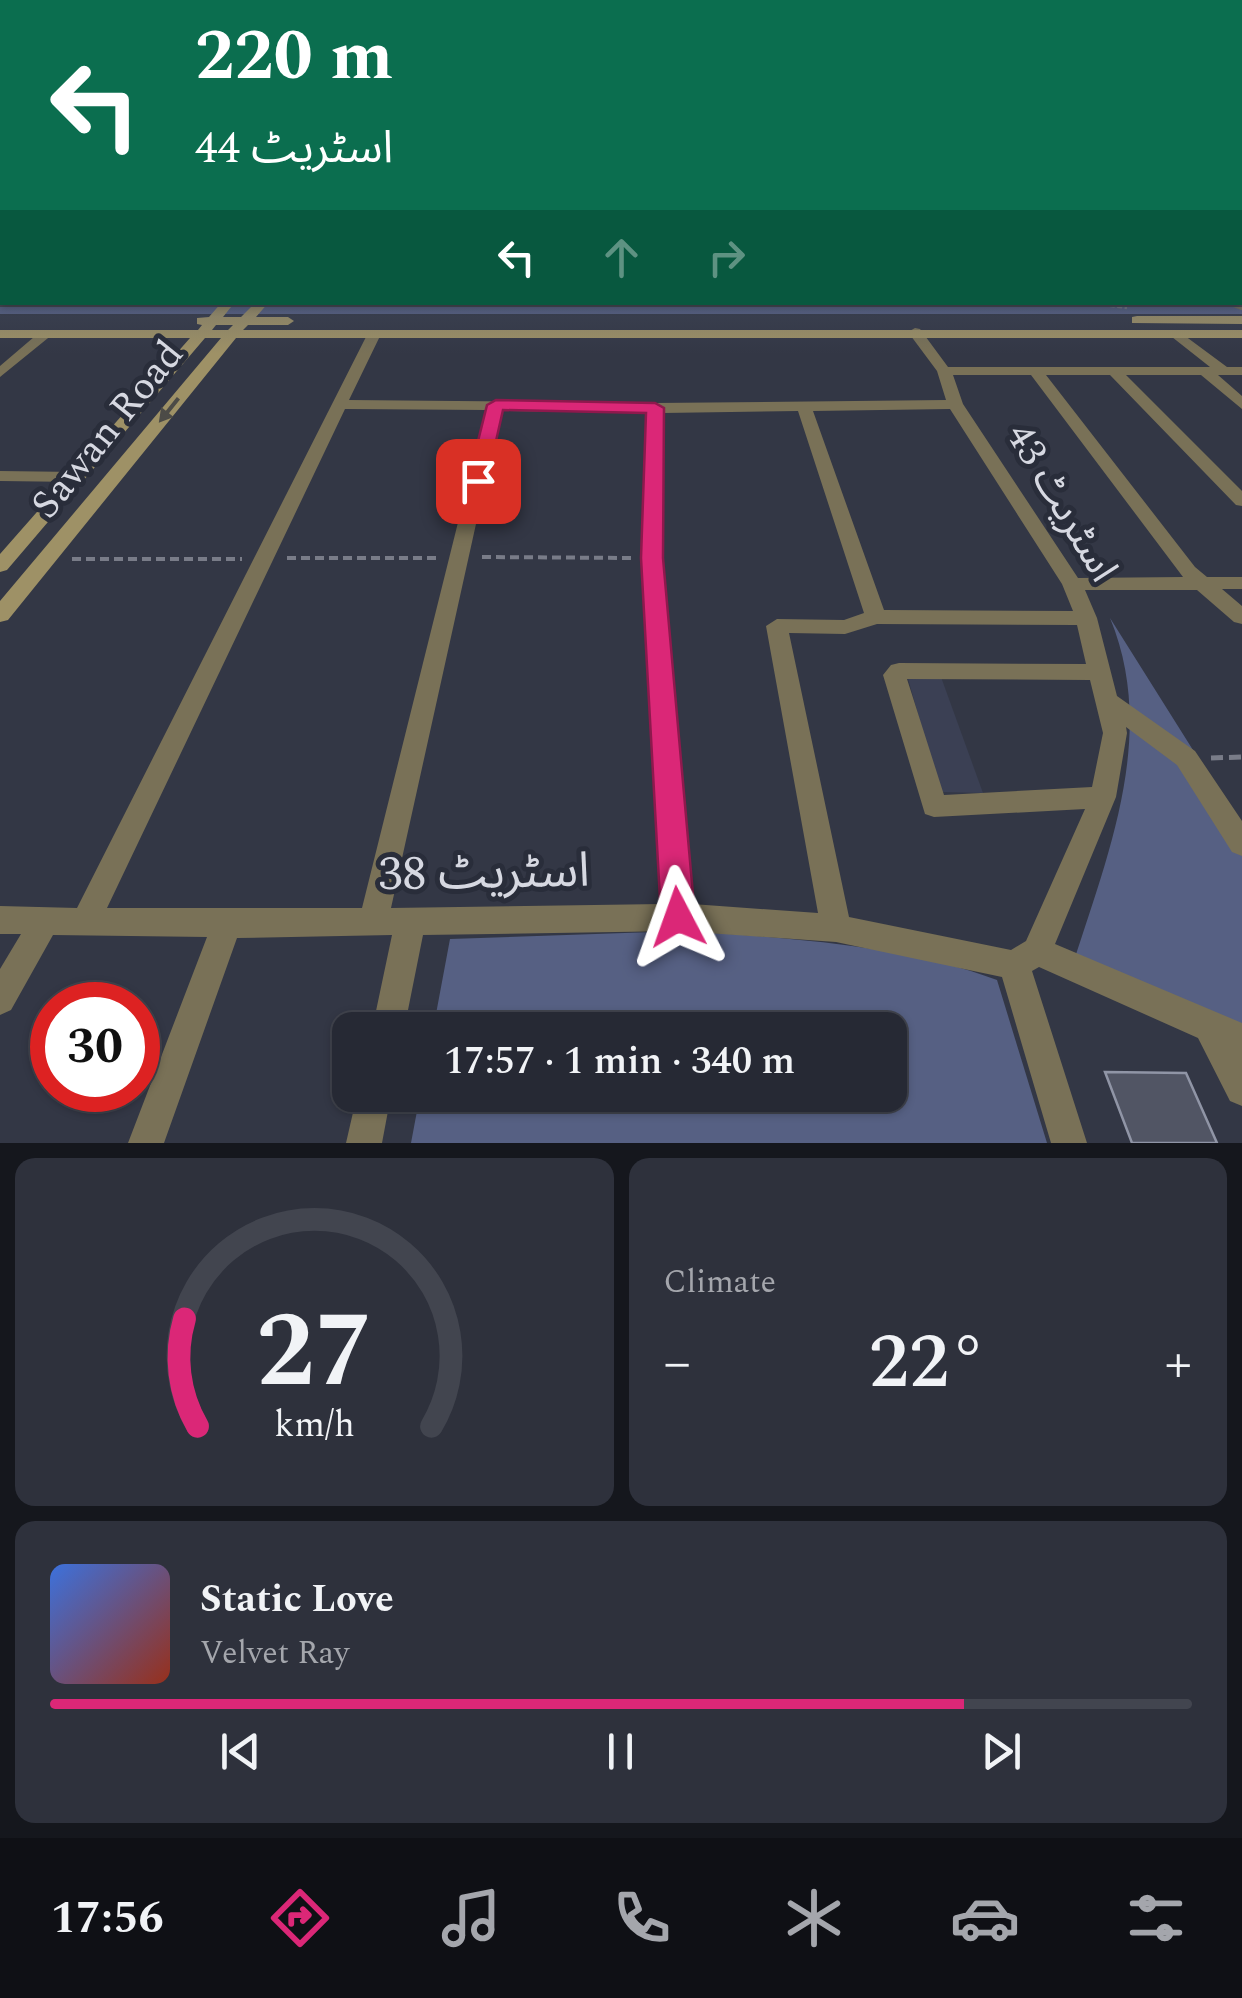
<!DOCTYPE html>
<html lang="en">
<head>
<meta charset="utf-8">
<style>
  :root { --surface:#262934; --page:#2e313c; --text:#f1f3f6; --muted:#a4a6ac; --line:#42454f; --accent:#db2777 }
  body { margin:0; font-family:Spectral,"Noto Sans Arabic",serif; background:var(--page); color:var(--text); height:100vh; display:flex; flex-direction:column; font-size:38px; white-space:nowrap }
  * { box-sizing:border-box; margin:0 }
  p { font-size:32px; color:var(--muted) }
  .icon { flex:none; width:55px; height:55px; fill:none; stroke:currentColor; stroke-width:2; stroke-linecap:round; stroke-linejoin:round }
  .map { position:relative; height:1143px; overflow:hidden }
  .details { display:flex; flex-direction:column; gap:15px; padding:15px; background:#15171d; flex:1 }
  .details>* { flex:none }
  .hud { position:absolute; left:0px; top:0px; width:1242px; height:305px; box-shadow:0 2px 8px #0004,0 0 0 2px var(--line); background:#0b6e4f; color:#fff; overflow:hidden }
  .speed { position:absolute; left:30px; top:982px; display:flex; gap:20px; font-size:50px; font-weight:700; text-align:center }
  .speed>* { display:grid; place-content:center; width:130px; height:130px; border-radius:50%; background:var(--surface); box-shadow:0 2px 8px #0004,0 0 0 2px var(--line); line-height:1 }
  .speed .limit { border:15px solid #d22; background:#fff; color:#111 }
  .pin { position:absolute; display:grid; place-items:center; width:85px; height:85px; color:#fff; margin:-42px; border-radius:20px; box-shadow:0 5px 15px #0006 }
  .me { position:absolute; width:110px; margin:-55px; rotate:356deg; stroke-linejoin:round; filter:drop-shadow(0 0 8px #0008) }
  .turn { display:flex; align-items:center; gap:35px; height:210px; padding:0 30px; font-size:45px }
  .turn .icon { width:130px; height:130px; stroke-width:2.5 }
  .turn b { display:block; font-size:70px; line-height:85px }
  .lanes { display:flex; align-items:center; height:95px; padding:0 30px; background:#0003; justify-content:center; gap:50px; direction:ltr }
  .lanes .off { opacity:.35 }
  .big { font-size:75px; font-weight:600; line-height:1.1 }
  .details .widget { flex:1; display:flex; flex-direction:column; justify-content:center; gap:15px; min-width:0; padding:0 35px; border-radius:20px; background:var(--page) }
  .details .dial { align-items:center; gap:0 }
  .dial svg { height:260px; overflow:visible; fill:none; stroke:var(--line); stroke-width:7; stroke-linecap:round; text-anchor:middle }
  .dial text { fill:var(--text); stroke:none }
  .song { display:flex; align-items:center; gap:30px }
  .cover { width:120px; height:120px; border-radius:15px; background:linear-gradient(135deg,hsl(220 70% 55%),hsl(10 70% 35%)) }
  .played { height:10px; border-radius:5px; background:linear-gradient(90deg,var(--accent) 80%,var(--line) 80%) }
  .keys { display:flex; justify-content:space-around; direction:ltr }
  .heat { display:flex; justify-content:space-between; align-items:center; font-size:55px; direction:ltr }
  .details .tiles { flex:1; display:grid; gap:15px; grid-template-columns:1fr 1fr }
  .widget:last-child { grid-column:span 2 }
  .trip { position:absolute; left:332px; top:1012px; width:575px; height:100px; border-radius:20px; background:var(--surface); box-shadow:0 2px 8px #0004,0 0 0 2px var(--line); font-weight:600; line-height:100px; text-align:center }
  .menu { display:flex; height:160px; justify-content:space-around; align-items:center; background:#0f1015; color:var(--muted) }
  .menu .icon { width:70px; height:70px }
  .menu .selected { color:var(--accent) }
  .menu b { font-size:45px; color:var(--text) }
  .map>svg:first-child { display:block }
</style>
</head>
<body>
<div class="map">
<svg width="1242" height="1143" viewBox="0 0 1242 1143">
  <rect width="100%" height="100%" fill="#333745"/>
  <path fill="#3b4054" d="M907 675 941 677 983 793 940 792Z"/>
  <path fill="#566083" d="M1240 228 1242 314H0V231L2 302H1240Z
    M1110 618 1242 828V1025L1072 967C1108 854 1158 734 1110 618Z
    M683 931C780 937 907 945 997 980L1047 1143H411L420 1095H890V1030H433L450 939Z"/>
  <path fill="#515564" stroke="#9095a6" stroke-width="2.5" d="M1105 1072 1186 1073 1217 1143H1132Z"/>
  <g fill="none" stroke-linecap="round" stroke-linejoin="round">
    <path stroke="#797c88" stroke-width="2.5" stroke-dasharray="5 2.5" stroke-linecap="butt" d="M1080 302 1127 308"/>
    <path stroke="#797c88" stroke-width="4" stroke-dasharray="9 5" stroke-linecap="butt" d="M482 557 632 558
      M287 558H437
      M72 559H242"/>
    <path stroke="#797c88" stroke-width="5" stroke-dasharray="12 6" stroke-linecap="butt" d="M1211 758 1242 757"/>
    <path stroke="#797157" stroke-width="8" d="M1234 303 1242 306"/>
    <path fill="#797157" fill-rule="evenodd" d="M1240 201H1242V207H1240Z
      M1240 222H1242V228H1240Z
      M0 223H2V229H0Z
      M915 328 920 329 948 367H1210L1172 337 1170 334 1177 330 1227 367H1242V375H1218L1242 396V409L1201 375H1126L1242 491V506L1236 505 1110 375H1046L1195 567 1207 577H1242V589H1222L1242 606V624L1234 622 1197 590H1085L1097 618 1117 696 1195 751 1242 821V856L1232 852 1177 765 1126 727 1127 733 1116 797 1055 944 1242 1023V1106L1230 1101 1198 1038 1039 967 1032 971 1087 1143H1051L1002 977 836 942 678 931 423 935 404 1030H372L392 935 237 938 164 1143H128L207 937 53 935 11 1010 0 1015V969L21 934H0V906L77 908 369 331 381 334 349 400 655 403 946 400 937 371 908 332ZM953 375H1031L1183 577 1078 578 963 404ZM345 409 486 410 362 908H107ZM950 409 1062 584 1073 611 884 610 813 411ZM501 411 647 413 642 558 662 904 391 908ZM798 411 864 613 844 620 777 619 766 626 818 913 692 904 662 558 663 413ZM877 624 1077 625 1086 664 899 663 891 665 883 675 925 814 934 817 1085 809 1026 941 1011 950 849 917 789 633 845 634ZM907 679 1090 680 1103 733 1092 787 944 795Z
      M41 331 53 334 0 377V366Z
      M0 471 77 472 86 477 77 482 0 481Z
      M357 1095H391L382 1143H346Z"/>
    <path fill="#9e9166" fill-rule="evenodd" d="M222 302H235L223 317H241L256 302H269L256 317H288L294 321 288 325H248L243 330H1242V338H236L8 620 0 622V601L221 338H205L7 570 0 572V554L190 338H0V330H198L202 325 197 324V318L209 317ZM216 325H233L228 330H212Z
      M1137 316H1242V324L1132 323V317Z"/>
  </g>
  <defs><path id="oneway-solid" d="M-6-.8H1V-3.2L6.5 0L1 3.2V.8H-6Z" transform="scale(2.5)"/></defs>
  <use fill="#4c4b47" href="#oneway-solid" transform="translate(169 410) rotate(129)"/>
  <linearGradient id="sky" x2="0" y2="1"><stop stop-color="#1c1e26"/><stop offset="0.55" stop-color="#4a5368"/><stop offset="1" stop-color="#4a5368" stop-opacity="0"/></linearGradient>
  <rect width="1242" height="354" fill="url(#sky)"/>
  <path fill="#db2777" stroke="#8e194d" stroke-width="2.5" d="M496 400 655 403 664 408 663 558 695 917 690 928 678 932 666 928 661 917 641 558 646 413 503 410 487 481 478 487 468 481 487 405Z"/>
  <g text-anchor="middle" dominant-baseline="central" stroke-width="10" stroke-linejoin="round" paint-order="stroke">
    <g font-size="40" fill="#d6d8e1" stroke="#292d3a">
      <text transform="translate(108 430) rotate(-51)">Sawan Road</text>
      <text transform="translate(1061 503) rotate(59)">اسٹریٹ 43</text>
    </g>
    <g font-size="48" fill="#d6d8e1" stroke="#292d3a">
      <text transform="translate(484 873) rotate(-1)">اسٹریٹ 38</text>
    </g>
  </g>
</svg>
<div class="speed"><div class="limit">30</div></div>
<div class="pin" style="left:478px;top:481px;background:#d93025"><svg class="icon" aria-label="arrive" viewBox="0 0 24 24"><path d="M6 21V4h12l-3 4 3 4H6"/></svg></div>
<svg class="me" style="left:678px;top:917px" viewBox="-20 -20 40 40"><path d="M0-17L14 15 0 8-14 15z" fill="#db2777" stroke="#fff" stroke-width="4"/></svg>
<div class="trip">17:57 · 1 min · 340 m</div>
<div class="hud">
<div class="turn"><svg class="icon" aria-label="left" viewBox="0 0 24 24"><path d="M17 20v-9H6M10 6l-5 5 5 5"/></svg><div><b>220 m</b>اسٹریٹ 44</div></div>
<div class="lanes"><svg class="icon" aria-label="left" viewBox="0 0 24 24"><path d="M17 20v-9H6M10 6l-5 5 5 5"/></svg><svg class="icon off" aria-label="ahead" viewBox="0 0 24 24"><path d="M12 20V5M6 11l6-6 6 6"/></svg><svg class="icon off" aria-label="right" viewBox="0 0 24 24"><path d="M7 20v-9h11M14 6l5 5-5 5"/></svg></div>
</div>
</div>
<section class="details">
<div class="tiles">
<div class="widget dial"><svg viewBox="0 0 100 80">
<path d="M14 69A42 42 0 1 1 86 69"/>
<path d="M14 69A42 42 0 0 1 10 36" stroke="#db2777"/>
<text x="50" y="56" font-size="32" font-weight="700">27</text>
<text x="50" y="72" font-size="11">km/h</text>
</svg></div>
<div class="widget"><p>Climate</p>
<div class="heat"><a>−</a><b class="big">22°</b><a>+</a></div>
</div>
<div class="widget">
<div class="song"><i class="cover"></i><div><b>Static Love</b><p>Velvet Ray</p></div></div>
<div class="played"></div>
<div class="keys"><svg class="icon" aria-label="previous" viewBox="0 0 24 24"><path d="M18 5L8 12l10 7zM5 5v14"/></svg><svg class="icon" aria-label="pause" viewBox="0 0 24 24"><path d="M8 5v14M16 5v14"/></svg><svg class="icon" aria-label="next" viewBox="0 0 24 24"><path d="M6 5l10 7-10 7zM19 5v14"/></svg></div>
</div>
</div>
</section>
<nav class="menu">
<b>17:56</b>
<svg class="icon selected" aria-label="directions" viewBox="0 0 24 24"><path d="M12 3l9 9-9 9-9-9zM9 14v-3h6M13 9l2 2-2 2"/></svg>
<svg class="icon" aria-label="music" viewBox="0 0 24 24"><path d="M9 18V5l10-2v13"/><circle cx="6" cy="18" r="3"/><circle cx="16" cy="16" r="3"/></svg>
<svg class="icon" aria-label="phone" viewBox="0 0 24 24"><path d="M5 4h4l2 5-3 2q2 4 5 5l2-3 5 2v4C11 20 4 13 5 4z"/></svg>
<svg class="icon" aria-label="climate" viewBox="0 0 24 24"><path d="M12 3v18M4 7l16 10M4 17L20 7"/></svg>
<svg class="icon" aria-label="car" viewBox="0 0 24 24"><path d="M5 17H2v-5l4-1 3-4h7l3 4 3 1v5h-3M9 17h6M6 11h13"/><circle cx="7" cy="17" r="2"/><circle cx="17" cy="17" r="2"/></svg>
<svg class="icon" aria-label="filters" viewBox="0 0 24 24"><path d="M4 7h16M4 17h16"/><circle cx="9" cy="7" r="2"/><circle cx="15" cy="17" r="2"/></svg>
</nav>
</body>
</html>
